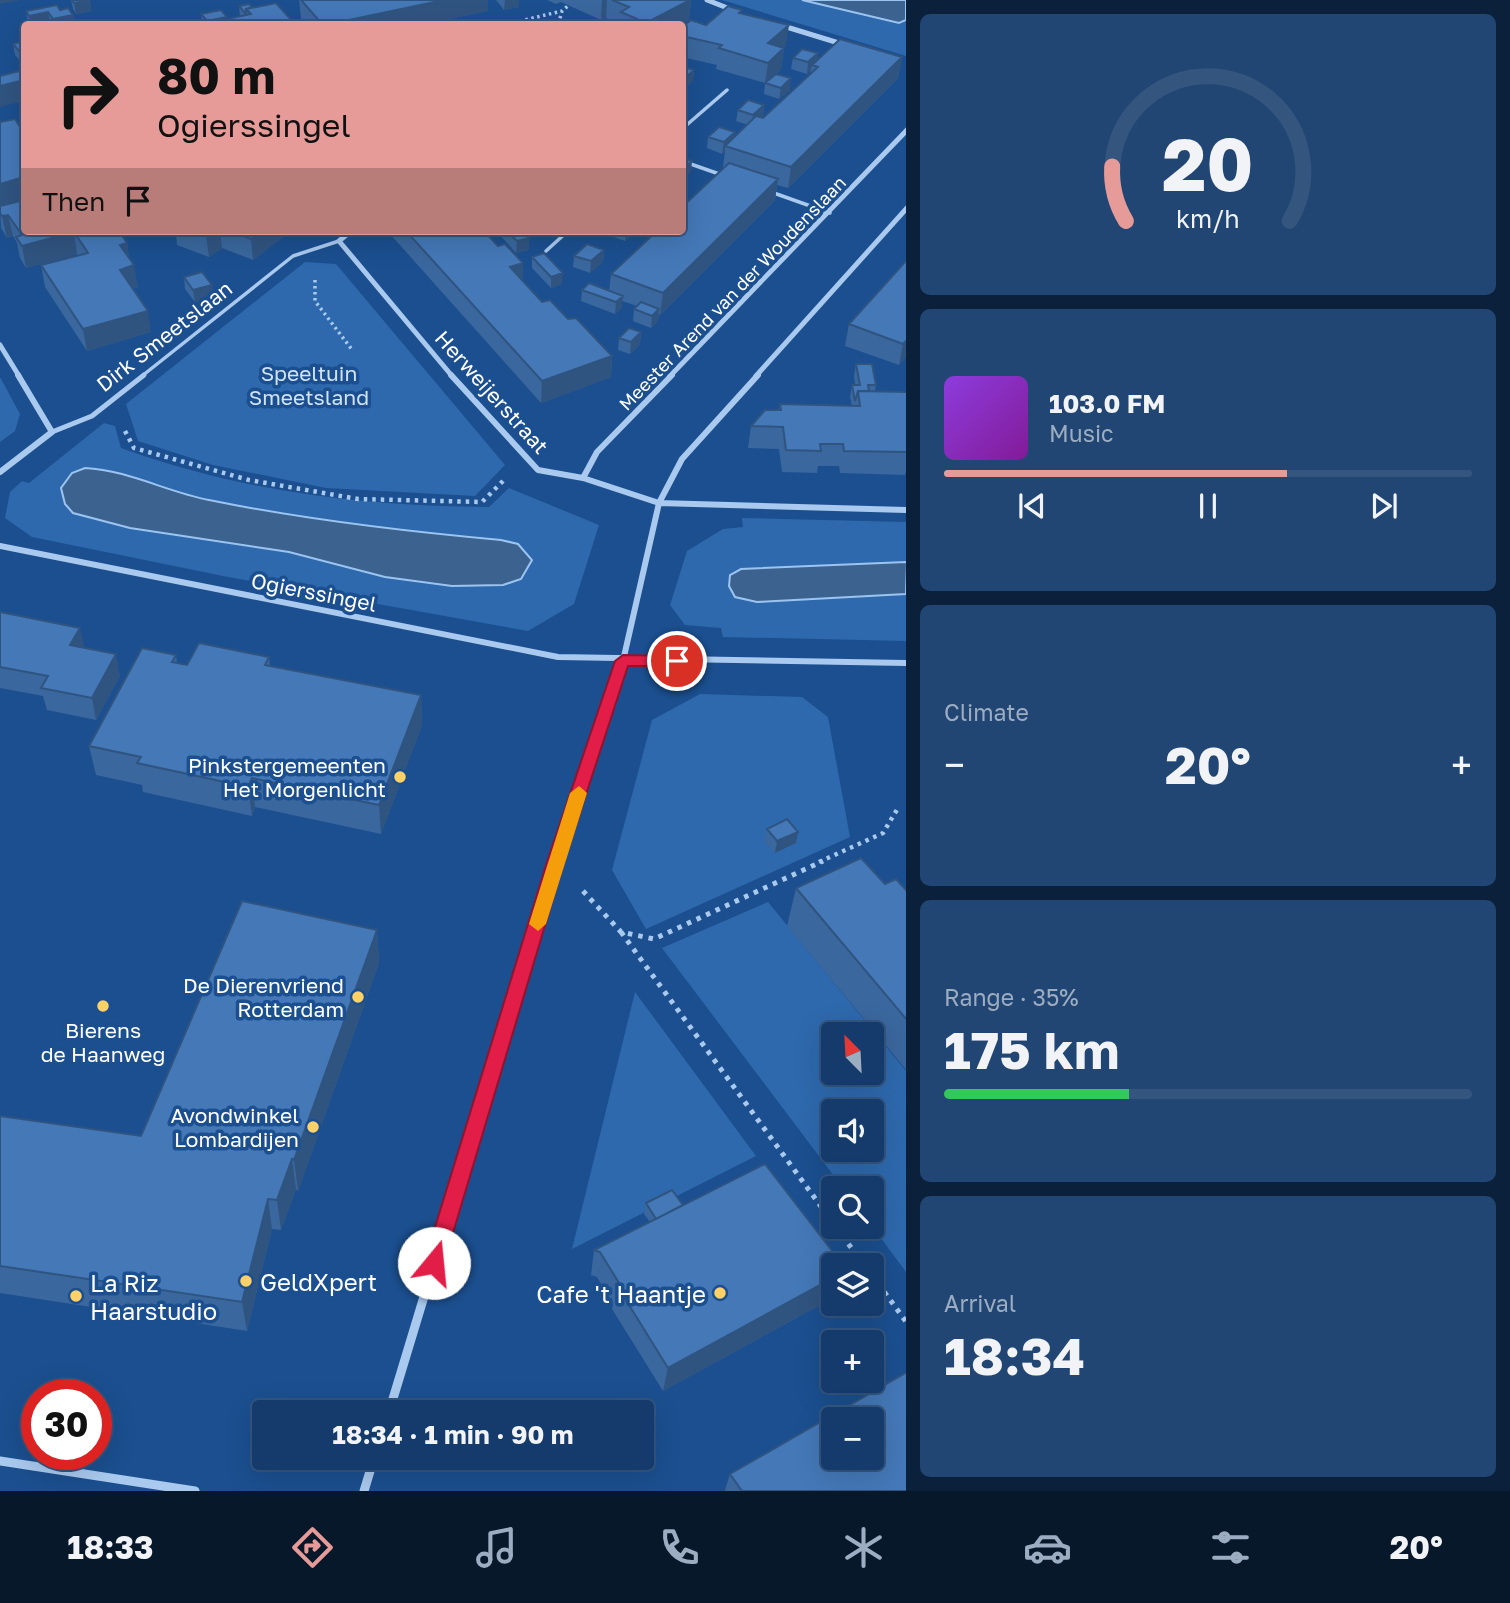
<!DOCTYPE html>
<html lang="en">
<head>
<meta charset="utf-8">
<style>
  :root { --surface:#143b6b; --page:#214673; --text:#f1f3f6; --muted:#9dadc1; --line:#33557e; --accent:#e69b98 }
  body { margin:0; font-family:"Golos Text",sans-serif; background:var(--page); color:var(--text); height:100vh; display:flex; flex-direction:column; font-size:26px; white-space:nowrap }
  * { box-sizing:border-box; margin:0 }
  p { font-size:23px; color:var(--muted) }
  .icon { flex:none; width:38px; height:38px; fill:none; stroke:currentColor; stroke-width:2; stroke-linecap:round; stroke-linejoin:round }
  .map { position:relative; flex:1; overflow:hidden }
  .side { display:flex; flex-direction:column; gap:14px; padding:14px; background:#0b203b; width:604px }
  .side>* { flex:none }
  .banner { position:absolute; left:21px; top:21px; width:665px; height:214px; border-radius:7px; box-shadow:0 7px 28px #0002,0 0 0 2px var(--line); background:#e69b98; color:#111; overflow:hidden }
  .needle { width:46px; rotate:336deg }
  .controls { position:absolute; left:821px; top:1022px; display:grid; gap:14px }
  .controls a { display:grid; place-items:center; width:63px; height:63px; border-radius:7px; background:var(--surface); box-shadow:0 7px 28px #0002,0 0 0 2px var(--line); font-size:35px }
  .speed { position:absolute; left:21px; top:1379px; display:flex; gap:14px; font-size:35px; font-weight:700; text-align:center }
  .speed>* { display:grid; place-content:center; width:91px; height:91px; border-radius:50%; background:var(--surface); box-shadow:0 7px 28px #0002,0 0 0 2px var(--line); line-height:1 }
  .speed .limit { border:10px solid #d22; background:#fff; color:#111 }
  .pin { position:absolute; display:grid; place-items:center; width:60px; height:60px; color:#fff; margin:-30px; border:4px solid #fff; border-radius:50%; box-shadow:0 2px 7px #0007 }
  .me { position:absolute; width:77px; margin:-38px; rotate:17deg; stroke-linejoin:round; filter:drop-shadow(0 0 5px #0008) }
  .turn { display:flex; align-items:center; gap:24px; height:147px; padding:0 21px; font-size:32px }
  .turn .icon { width:91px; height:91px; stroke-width:2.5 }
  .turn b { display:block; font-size:49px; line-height:60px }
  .then { display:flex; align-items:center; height:66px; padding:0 21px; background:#0003; gap:14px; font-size:26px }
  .big { font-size:52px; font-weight:700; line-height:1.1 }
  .side .widget { flex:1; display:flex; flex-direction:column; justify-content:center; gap:10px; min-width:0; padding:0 24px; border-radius:10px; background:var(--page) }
  .side .dial { align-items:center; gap:0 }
  .dial svg { height:182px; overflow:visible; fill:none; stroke:var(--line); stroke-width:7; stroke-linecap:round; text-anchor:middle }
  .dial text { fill:var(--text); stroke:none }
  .song { display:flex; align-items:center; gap:21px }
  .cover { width:84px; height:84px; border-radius:10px; background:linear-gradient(135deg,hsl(270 70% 55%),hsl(290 70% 35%)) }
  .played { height:7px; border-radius:4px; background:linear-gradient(90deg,var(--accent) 65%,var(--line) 65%) }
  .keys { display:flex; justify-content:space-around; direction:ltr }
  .heat { display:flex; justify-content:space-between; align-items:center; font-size:38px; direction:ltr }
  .charge { height:10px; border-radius:5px; background:linear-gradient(90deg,#34c759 35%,var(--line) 0) }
  .trip { position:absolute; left:252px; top:1400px; width:402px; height:70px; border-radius:7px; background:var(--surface); box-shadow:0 7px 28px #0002,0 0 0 2px var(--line); font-weight:700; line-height:70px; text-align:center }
  .tabs { display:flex; height:112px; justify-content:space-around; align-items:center; background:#08182b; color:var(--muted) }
  .tabs .icon { width:49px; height:49px }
  .tabs .active { color:var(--accent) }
  .tabs b { font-size:32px; color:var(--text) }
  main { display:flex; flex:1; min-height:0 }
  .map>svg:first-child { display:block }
</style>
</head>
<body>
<main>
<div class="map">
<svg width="907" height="1491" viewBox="0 0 907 1491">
  <rect width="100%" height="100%" fill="#1b4f8f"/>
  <path fill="#2e69ad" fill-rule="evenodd" d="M722 0H802L899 23 906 20V56Z
    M305 262 336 264 505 465 475 496 326 488 213 465 138 441 126 404Z
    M0 377 20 414 15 431 0 442Z
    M104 423 115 426 121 448C244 492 359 506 489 507L509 488 599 525 574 604 528 631 228 577 32 537 5 518 10 492 22 481 29 483ZM85 468C128 470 167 492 209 500 307 520 401 531 501 540L452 586 385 577 289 552 130 528 61 488 73 473Z
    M742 518 906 522V562L741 569 757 602 906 594V641L723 637 721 628 685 625 670 605 687 551 723 529 743 527Z
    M700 694 802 697 828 717 850 837 646 929 612 870 652 720Z
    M768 902 906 1071V1272L872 1226V1188H843L662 948ZM833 1034H872V1073H833ZM833 1111H872V1150H833Z
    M635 992 756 1156 572 1249Z"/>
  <path fill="#3c6290" stroke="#9cc4f0" stroke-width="2" d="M802 0H906V20L899 23Z
    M85 468C128 470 167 492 209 500 307 520 401 531 501 540L518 544 532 560 521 579 503 585 452 586 385 577 289 552 130 528 73 513 65 504 61 488 72 473Z
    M907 562 906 594 757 602 735 597 729 586 730 575 741 569Z"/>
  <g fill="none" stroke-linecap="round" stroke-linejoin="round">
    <path stroke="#a9c9ee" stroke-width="3.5" stroke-dasharray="2.5 3.5" stroke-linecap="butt" d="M508 24 562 11 569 5
      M558 24 562 12
      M315 280V301L353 351"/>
    <path stroke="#a9c9ee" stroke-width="4.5" stroke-dasharray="3.5 5" stroke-linecap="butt" d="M125 431 134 448 249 480 358 499 482 502 504 480
      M819 862 883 833 898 808"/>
    <path stroke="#a9c9ee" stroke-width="5" stroke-dasharray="4.5 6" stroke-linecap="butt" d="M583 891 621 932 654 939 823 861
      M621 932 833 1223
      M836 1227 864 1265
      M872 1275 907 1323"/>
    <path stroke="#a9c9ee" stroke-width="3.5" d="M682 129 727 90
      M682 161 722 175
      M771 192 830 213
      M546 251 568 231
      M142 376 293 256 339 241"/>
    <path stroke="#a9c9ee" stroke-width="5" d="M52 432 92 416 144 375"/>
    <path stroke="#a9c9ee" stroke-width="5" d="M707 0 735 11
      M780 25 842 44
      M0 131 24 128
      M351 231 339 241 452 376
      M0 345 19 376
      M670 376 907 130
      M756 376 907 208"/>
    <path stroke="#a9c9ee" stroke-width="6" d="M451 375 538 470 583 478 659 503 907 510
      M0 472 52 432 18 375
      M583 478 597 452 672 375
      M0 546 558 657 907 663
      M556 862 623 661 659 503 682 459 758 375"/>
    <path stroke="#a9c9ee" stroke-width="9" d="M389 1412 556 861
      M0 1461 195 1491
      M364 1491 374 1458"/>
  </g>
  <path fill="#3a679d" d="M71 0H90L91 11 76 14 73 9Z
    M299 0H488V11L424 24H306L301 18Z
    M496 0H519V7L504 10Z
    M547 0H691L689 20 680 24H620L606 18 601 20 561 2 556 4Z
    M239 6 252 7 295 24H202L201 14 227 19 240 17Z
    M60 10 73 15 75 24H51L50 23 42 24H29L28 22 26 11Z
    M742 13 786 45 783 48H784L781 69 776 74 790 90 779 99 764 94 765 83 716 69 717 65 682 57V27L706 25Z
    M24 41 21 62 15 55 13 44Z
    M818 53 817 60 902 57 898 78 788 188 777 185 775 200 660 315 659 314 658 321 651 328 633 321 634 309 637 306 622 301V307L615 314 581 301 582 290 609 291 611 274 724 167H723L725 151 722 154 707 148 708 137H734L748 125 736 121 738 110 764 105 763 116 761 118H763L810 74 811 70 807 74 791 69 793 58Z
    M682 69 694 70 693 81 685 88H682Z
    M0 206 24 231H119L127 243 129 258 138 287 132 289 151 332 87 351 45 287 41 265 79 256 77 254 26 268 20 258 17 243 13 236 7 238 1 228Z
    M176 231H291L253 260 222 248 209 257 177 245Z
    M390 231H484L523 281 542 302 568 319 612 356 611 377 541 403 390 234Z
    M499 231H522L529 238V250L516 253 499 234Z
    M608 231H635L625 241 608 235Z
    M604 250 603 262 590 273 573 267 574 256Z
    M532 257 562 284 551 288 532 268Z
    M907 260V356L899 365 845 346 849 324Z
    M184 277 212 285 213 297 195 302 185 289Z
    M641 332 640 344 630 354 618 350 619 338Z
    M856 364 876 385 875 391 907 392V468L905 475 840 473 839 466H818L817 473 782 472 779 449 748 448 751 426 779 410 780 404 852 406 850 397 852 385H855L854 376Z
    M0 612 84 648 120 676 96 720 47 710 43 696 0 688Z
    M176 655 177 663 187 665 269 657 270 666 421 695 422 725 381 834 255 807 252 816 143 792 142 785 96 775 89 746Z
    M767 829 798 832 796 843 775 853 764 841Z
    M796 888 907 891V1071L787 926Z
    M377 930 379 963 298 1191 296 1189 281 1230 272 1229 247 1331 0 1293V1116L141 1136Z
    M646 1203 683 1205 833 1265V1298L663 1391 612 1309 613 1304 597 1277 591 1275 594 1250 650 1222 644 1214Z
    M730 1474 907 1491H726L725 1490Z"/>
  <path fill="#305480" d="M0 0H21L0 4Z
    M90 0 91 11 76 14 74 3Z
    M444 0H488V11L424 24H330Z
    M505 0H519V7L504 10Z
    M602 0H607L606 18 601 20Z
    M691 0 689 20 680 24H646V23Z
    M48 12 50 23 42 24H30L29 16Z
    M73 15 75 24H53V19Z
    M227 17 228 24H207V21Z
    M789 25 786 45 765 64 768 43Z
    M784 48 781 69 765 84 768 63Z
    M24 50V61L21 62 19 51Z
    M818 53 817 64 812 65 811 70 807 74 808 62Z
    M902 57 898 78 788 188 791 167Z
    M694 70 693 81 685 88 686 77Z
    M791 78 790 90 779 99 781 88Z
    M24 80V101L0 107V86Z
    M764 105 763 116 752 126 753 115Z
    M735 132 733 143 725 146V151L722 154 724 142Z
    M692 161 691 172 682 180 683 169Z
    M24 177V200L0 206V184Z
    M778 179 775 200 660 315 663 293Z
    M8 215 13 236 7 238 2 216Z
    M213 231H220L222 248 209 257 206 236Z
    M261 231H291L253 260 251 239Z
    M626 231H635L625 241Z
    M74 232 77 254 26 268 22 246Z
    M529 238V250L516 253 517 241Z
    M127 243 130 264 120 245Z
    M604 250 603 262 590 273 591 261Z
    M523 263V285L510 267Z
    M134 265 138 287 123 291 120 270Z
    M563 273 562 284 551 288V277Z
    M212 285 213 297 195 302 193 290Z
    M623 296 622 307 615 314 616 302Z
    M659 309 658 321 651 328 652 316Z
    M148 311 151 332 87 351 83 329Z
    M641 332 640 344 630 354 631 342Z
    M907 340V356L899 365 903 344Z
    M612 356 611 377 541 403 542 381Z
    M80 628 85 650 70 645Z
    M116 654 120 676 96 720 92 698Z
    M421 695 422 725 381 834 379 805Z
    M252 778 255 807 252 816 248 787Z
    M798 832 796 843 775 853 777 841Z
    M377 930 379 963 298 1191 294 1160Z
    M292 1159 296 1189 281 1230 277 1200Z
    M268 1199 272 1229 247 1331 242 1302Z
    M833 1278V1298L663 1391 668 1368Z"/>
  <path fill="#4478b7" stroke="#305480" stroke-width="2" fill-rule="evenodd" d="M72 0H89L74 3Z
    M301 0H444L330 24H322Z
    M612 0H690L646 23 621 12 629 7Z
    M276 3 295 24H203L251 14 246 9Z
    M249 4 252 7 246 9V13H245L239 6Z
    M57 5 60 10 68 8 73 15 53 19 48 12 29 16 26 11Z
    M728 6 742 10 739 13 789 25 768 43 784 48 768 63 719 48 722 45 682 36V27L691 20 706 25Z
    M221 10 227 17 207 21 201 14Z
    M165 22 167 24H152Z
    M840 39 902 57 791 167 725 146 756 116 763 118 818 67 812 65Z
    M24 41V50L19 51 13 44Z
    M802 49 818 53 808 62 793 58Z
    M684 67 694 70 686 77 682 76V69Z
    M19 71 24 80 0 86V76Z
    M776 74 791 78 781 88 765 83Z
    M748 100 764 105 753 115 738 110Z
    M15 119 24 133V177L0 184V122Z
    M719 127 735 132 724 142 708 137Z
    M682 158 692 161 683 169H682Z
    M729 163 778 179 663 293 611 274 657 231H682V207Z
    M24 200V231H119L127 243 120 245 134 265 120 270 148 311 83 329 41 265 88 253 74 232 22 246 16 237 22 235 8 215 2 216 0 213V206Z
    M194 231H213L206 236Z
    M231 231H261L251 239Z
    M406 231H484L498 246 505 244 523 263 510 267 542 302 550 300 568 319 576 318 612 356 542 381Z
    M507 231H522L529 238 517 241Z
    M587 244 604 250 591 261 574 256Z
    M544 253 563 273 551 277 532 257Z
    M907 260V340L903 344 849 324Z
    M202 272 212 285 193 290 184 277Z
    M589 283 623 296 616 302 582 290Z
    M641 302 659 309 652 316 634 309Z
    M629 328 641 332 631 342 619 338Z
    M856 364H872L876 385H868L869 391H858L855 401 852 385H860Z
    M858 391 907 392V452L844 451 843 444H820L821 451 786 450 783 427 751 426 765 410H781L780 404 860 406Z
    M0 612 80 628 70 645 116 654 92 698 41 688 48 676 0 667Z
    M199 643 269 657 265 665 421 695 379 805 252 778 248 787 137 763 141 757 89 746 142 648 176 655 172 662 187 665Z
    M787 819 798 832 777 841 767 829Z
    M861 858 885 884 896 879 907 891V1020L796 888Z
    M242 901 377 930 294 1160 292 1159 277 1200 268 1199 242 1302 0 1266V1116L141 1136Z
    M765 1164 843 1265H833V1278L668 1368 616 1284 619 1283 600 1252 594 1250Z
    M672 1190 683 1205 656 1219 646 1203Z
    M907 1372V1491H742L730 1474ZM833 1419H872V1458H833Z"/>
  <path fill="#e11d48" stroke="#92132f" stroke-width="2" d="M623 655 677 656 685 661 677 666H628L564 862 444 1263 441 1270 434 1272 427 1270 424 1263 547 862 615 661Z"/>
  <path fill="#f59e0b" d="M579 786 587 793 546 924 538 931 529 924 570 793Z"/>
  <g fill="#ffd166" stroke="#1b4f8f" stroke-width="2.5">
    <circle cx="400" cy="777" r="7"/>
    <circle cx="358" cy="997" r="7"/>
    <circle cx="103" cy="1006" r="7"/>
    <circle cx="313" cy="1127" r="7"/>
    <circle cx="246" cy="1281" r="7"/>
    <circle cx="720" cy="1293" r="7"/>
    <circle cx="76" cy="1296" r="7"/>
  </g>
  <g text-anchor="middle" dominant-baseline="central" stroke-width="7" stroke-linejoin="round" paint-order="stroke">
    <g font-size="18" fill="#fff" stroke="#1b4f8f">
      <text transform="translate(732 293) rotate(-46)">Meester Arend van der Woudenslaan</text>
    </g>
    <g font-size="21" fill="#fff" stroke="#1b4f8f">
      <text transform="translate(164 336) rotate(-38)">Dirk Smeetslaan</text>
      <text transform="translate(492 392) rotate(48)">Herweijerstraat</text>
      <text transform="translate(314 592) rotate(11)">Ogierssingel</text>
    </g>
    <g font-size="21" fill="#cfe3fa" stroke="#1b4f8f">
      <text x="309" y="373">Speeltuin<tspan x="309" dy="24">Smeetsland</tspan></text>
    </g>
    <g font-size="21" fill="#fff" stroke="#1b4f8f" text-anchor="end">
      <text x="386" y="765">Pinkstergemeenten<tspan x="386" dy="24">Het Morgenlicht</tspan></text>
      <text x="344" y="985">De Dierenvriend<tspan x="344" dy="24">Rotterdam</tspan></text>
      <text x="103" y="1030" text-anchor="middle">Bierens<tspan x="103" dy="24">de Haanweg</tspan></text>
      <text x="299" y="1115">Avondwinkel<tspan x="299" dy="24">Lombardijen</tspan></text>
    </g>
    <g font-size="24" fill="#fff" stroke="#1b4f8f" text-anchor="start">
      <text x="260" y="1281">GeldXpert</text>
      <text x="90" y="1282">La Riz<tspan x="90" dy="28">Haarstudio</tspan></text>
      <text x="706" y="1293" text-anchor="end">Cafe 't Haantje</text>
    </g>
  </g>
</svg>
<div class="controls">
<a><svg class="needle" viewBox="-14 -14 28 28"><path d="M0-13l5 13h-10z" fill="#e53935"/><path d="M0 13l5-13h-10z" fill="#9dadc1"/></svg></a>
<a><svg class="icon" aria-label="sound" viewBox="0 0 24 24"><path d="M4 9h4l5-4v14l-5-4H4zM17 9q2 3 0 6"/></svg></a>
<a><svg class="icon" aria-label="search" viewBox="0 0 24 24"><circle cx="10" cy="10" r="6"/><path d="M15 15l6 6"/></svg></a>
<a><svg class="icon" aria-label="layers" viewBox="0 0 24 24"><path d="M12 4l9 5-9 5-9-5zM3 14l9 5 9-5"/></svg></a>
<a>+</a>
<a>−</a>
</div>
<div class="speed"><div class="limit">30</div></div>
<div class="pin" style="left:677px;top:661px;background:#d93025"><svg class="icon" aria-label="arrive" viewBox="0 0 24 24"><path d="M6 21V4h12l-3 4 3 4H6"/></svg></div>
<svg class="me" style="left:434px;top:1263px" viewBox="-20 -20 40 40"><circle r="19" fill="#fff"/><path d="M0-13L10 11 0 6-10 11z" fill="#e11d48"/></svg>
<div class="trip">18:34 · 1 min · 90 m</div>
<div class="banner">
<div class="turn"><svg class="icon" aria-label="right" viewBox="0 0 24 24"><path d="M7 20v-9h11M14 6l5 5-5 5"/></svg><div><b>80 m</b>Ogierssingel</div></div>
<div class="then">Then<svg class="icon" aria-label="arrive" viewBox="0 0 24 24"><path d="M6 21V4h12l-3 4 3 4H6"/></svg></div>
</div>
</div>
<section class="side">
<div class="widget dial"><svg viewBox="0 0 100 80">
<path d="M14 69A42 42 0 1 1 86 69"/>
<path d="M14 69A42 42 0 0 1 8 45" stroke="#e69b98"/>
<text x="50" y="56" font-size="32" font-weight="700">20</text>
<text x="50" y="72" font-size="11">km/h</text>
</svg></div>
<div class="widget">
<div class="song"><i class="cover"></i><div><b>103.0 FM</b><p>Music</p></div></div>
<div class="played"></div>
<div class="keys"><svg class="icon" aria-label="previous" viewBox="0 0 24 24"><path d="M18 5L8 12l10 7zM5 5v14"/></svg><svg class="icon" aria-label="pause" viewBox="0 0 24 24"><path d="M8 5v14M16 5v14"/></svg><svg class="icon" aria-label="next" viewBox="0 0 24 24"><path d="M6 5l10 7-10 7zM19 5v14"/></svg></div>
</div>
<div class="widget"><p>Climate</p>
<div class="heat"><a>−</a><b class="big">20°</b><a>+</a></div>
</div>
<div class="widget"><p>Range · 35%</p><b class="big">175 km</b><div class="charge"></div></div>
<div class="widget"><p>Arrival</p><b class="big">18:34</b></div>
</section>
</main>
<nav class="tabs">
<b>18:33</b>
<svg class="icon active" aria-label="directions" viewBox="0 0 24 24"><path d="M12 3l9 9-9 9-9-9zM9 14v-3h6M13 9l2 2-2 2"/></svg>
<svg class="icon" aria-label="music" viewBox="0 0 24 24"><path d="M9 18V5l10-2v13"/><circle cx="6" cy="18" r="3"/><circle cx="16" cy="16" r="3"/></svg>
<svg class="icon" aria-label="phone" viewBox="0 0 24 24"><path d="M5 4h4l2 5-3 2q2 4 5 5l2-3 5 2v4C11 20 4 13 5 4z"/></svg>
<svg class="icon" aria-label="climate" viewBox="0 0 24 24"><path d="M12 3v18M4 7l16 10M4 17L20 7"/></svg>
<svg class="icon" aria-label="car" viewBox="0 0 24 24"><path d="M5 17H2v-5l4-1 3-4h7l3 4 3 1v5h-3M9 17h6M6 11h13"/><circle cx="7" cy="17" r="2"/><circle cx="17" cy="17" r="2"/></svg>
<svg class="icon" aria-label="filters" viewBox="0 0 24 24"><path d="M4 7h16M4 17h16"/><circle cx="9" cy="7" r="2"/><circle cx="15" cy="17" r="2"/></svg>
<b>20°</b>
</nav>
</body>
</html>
